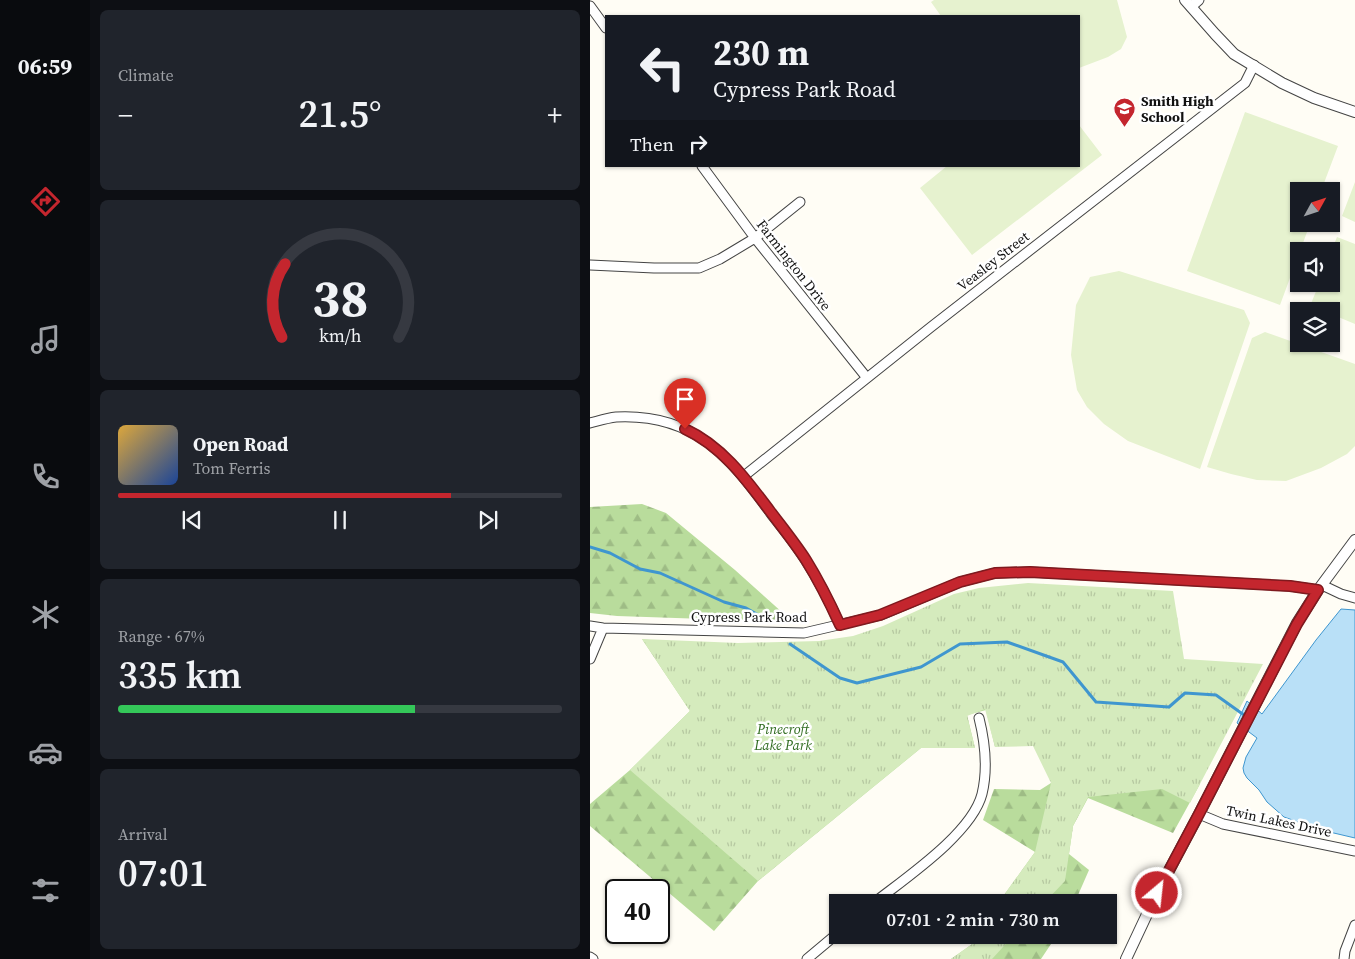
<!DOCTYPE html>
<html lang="en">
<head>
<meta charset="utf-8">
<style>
  :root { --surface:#171b24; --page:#20242c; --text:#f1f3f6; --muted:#9ea1a6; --line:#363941; --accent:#c4262e }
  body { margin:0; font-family:"Source Serif 4",serif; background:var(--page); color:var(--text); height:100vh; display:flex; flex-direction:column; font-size:19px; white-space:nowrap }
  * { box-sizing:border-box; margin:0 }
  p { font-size:16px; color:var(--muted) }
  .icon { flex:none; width:28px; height:28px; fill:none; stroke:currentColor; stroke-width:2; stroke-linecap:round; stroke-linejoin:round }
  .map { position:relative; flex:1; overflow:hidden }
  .sheet { display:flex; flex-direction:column; gap:10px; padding:10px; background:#0d0f14; width:500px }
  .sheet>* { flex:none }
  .banner { position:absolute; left:15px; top:15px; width:475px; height:152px; border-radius:0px; box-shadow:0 1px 4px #0004; background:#171b24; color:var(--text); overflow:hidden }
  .needle { width:32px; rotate:50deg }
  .tools { position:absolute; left:700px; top:182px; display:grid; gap:10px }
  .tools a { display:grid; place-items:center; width:50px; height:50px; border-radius:0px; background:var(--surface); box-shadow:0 1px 4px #0004; font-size:25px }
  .speed { position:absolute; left:15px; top:879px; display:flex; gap:10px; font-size:25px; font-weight:700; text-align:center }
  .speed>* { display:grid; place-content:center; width:65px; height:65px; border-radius:50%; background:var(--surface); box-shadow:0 1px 4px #0004; line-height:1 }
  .speed .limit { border:2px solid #111; border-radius:8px; background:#fff; color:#111 }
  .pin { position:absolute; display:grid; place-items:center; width:42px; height:42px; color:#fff; margin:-51px -21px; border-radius:50% 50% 50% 0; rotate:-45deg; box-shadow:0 0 5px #0007 }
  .pin .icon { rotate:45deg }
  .me { position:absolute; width:55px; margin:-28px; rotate:28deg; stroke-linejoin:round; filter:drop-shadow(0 0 4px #0008) }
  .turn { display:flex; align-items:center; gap:18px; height:105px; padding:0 25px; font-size:22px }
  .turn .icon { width:65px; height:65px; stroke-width:2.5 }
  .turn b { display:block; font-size:35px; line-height:42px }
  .then { display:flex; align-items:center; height:48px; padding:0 25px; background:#0003; gap:10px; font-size:19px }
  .big { font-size:38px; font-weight:600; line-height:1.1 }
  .sheet .card { flex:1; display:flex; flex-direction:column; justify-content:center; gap:8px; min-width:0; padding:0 18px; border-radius:8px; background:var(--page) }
  .sheet .dial { align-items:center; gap:0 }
  .dial svg { height:130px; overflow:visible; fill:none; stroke:var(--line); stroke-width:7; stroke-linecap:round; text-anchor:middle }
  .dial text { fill:var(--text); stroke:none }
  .song { display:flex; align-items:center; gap:15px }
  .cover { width:60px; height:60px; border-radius:8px; background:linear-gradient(135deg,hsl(40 70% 55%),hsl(220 70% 35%)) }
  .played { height:5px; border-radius:2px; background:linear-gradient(90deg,var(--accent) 75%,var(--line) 75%) }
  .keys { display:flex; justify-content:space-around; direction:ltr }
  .heat { display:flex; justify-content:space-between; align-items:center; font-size:28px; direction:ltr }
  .charge { height:8px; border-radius:4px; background:linear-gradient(90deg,#34c759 67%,var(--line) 0) }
  .trip { position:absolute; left:239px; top:894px; width:288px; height:50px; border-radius:0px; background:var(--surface); box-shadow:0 1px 4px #0004; font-weight:600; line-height:50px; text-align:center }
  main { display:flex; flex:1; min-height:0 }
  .tab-bar { display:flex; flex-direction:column; width:90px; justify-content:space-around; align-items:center; background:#090b0e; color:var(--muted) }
  .tab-bar .icon { width:35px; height:35px }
  .tab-bar .active { color:var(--accent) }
  .tab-bar b { font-size:22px; color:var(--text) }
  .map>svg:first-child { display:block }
</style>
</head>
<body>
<main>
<nav class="tab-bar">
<b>06:59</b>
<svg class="icon active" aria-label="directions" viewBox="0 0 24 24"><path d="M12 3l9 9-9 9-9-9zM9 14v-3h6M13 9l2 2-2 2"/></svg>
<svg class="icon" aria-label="music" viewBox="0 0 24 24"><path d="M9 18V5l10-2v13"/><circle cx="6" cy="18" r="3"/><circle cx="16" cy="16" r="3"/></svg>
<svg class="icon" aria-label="phone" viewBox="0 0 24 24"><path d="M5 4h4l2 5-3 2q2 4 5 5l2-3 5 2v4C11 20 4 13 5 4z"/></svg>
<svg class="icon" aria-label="climate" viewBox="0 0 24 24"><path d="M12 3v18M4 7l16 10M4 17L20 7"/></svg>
<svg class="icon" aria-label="car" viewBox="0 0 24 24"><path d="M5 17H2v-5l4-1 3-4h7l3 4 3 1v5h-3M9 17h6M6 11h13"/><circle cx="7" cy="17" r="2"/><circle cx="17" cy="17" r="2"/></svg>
<svg class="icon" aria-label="filters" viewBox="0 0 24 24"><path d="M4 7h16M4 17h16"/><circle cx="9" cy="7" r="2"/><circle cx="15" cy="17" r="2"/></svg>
</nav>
<section class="sheet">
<div class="card"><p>Climate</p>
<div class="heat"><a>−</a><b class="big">21.5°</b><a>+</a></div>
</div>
<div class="card dial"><svg viewBox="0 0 100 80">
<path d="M14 69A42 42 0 1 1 86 69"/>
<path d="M14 69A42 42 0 0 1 16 24" stroke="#c4262e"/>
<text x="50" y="56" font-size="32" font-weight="700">38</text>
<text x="50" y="72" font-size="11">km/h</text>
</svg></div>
<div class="card">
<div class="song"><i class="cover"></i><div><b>Open Road</b><p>Tom Ferris</p></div></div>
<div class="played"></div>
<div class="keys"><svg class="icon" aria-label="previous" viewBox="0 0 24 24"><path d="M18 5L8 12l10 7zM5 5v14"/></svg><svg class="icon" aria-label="pause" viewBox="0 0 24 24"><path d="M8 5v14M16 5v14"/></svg><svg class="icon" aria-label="next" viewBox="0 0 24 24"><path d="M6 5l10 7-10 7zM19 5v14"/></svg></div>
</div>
<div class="card"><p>Range · 67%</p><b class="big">335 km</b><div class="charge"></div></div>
<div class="card"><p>Arrival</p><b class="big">07:01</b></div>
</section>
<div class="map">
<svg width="765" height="959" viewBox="0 0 765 959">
  <defs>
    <pattern id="forest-firs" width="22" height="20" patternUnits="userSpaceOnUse" patternTransform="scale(1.25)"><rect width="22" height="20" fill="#b9dc9c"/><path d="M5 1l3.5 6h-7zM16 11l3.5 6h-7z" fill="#9ebc85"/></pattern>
    <pattern id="park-tufts" width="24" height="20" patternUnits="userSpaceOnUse" patternTransform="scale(1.25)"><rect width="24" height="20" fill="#d5ebbd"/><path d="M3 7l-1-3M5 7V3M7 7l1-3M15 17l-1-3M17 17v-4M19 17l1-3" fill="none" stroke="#b6c8a1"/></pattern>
  </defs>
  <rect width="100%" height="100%" fill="#fffdf5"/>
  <path fill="url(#forest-firs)" d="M52 504 76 513 145 570 203 622 27 616 0 613V507Z
    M52 639 403 685 405 747 396 710 377 715 385 748H331L168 881 124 931 0 826V804L40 770 100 711Z
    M461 783 610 784 583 833 498 798 483 826 479 854 499 870 485 902H409L445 852 393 820 404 789 450 790Z
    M395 935H467L451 959H361Z"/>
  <path fill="url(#park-tufts)" d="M438 583 583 591 594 659 673 664 600 803 572 789 498 797 483 826 475 881 455 902H409L445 852 461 783 443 746 405 747 395 709 377 716 385 748H331L168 881 40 770 100 711 52 639 148 643 229 641 263 636 293 626 364 594 389 588Z
    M395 935H424L402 959H361Z"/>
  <path fill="#e6f2cf" d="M344 0H527L537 37 531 49 518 57 489 68V16H351L341 2Z
    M655 112 748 146 731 191H709V224H720L690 305 597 271Z
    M489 125 512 155 382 255 330 188 357 166H489Z
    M765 182V222L752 216Z
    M747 237 765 244V324L741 314V311H733L720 306 729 284H741V252Z
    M529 271 654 310 660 323 610 469 538 441 514 424 497 407 487 390 481 355 486 305 500 277Z
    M675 332 765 364V446L757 454 731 468 696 481 667 480 641 474 617 467 662 338Z"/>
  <path fill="#b9e0f7" stroke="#3f96cf" d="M751 609 765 610V838L731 830 694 817 677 802 669 790 657 778 654 773 653 768 656 757 667 738 647 723 657 701 672 714 726 640Z"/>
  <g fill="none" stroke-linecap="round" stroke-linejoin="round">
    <path stroke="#3f96cf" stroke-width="3" d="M0 547 20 553 50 569 70 573 134 602 156 608 177 620
      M200 644 250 678 267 683 331 667 370 644 417 642 473 662 506 702 579 707 595 693 626 695 654 715"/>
    <defs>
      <path id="minor" d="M0 6 16 28
        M601 7 609 0
        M112 166 165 238 277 378
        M0 265 64 268H109L130 259 165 238 210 202
        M0 423C8 421 17 418 26 417 105 413 140 457 182 515 194 530 206 545 216 561 229 581 240 603 250 625
        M154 476 341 327 655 83 664 65
        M732 585 751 594 765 598
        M0 626 13 628 214 633 291 615 370 582 405 573 440 572 700 586 728 590
        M0 659 13 628
        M609 814 633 824 765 851
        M285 902C317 877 382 833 392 794 398 769 395 742 389 718
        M0 957 3 959
        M217 959 248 933
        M754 959 755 951 765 925"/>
      <path id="tertiary" d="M595 0 625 34 644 54 692 83 724 98 765 112
        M536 959 567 893 609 814 707 623 728 590 765 540"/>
    </defs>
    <use href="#minor" stroke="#444" stroke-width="11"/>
    <use href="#tertiary" stroke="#444" stroke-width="12"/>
    <use href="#minor" stroke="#fff" stroke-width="9"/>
    <use href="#tertiary" stroke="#fff" stroke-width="10"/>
  </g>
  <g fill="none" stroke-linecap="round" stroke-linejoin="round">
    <defs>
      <path id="route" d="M95 429C132 446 156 479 180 511 192 527 205 543 216 560 229 581 240 603 250 625L290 615 370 582 405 573 440 572 700 586 728 590 707 624 609 814 567 893"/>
    </defs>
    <use href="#route" stroke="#7f191e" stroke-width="12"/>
    <use href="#route" stroke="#c4262e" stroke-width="9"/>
  </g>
  <defs>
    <symbol id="school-pin" viewBox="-11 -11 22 30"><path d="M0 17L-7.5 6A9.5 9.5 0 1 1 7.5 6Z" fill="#c4262e" stroke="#fff"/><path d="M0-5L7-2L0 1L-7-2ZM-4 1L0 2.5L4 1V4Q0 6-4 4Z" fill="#fff"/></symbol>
  </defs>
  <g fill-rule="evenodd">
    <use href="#school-pin" x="522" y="96" width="25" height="34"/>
  </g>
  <g text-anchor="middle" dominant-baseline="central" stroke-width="5" stroke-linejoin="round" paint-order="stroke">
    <g font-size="14" font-weight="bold" fill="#111" stroke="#fff" text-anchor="start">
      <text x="551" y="101">Smith High<tspan x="551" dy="16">School</tspan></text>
    </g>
    <g font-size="14" fill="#111" stroke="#fff">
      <text transform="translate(403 261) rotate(-38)">Veasley Street</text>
      <text transform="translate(204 265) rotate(52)">Farmington Drive</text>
      <text x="159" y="617">Cypress Park Road</text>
      <text transform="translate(689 821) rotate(12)">Twin Lakes Drive</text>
    </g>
    <g font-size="14" font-style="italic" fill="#2f6b1f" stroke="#fff">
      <text x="193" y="729">Pinecroft<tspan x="193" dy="16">Lake Park</tspan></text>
    </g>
  </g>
</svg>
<div class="tools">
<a><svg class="needle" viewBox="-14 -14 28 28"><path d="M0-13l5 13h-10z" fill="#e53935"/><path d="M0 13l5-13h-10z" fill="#9ea1a6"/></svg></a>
<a><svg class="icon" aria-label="sound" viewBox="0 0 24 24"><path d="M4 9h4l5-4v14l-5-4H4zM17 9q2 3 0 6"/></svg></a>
<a><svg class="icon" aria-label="layers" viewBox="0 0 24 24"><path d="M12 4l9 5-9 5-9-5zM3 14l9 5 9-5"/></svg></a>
</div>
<div class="speed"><div class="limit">40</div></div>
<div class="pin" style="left:95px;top:429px;background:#d93025"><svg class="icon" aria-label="arrive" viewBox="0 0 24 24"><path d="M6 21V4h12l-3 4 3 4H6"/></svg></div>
<svg class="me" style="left:567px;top:893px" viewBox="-20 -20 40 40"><circle r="17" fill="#c4262e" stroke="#fff" stroke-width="3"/><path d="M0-11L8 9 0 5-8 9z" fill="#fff"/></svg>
<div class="trip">07:01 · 2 min · 730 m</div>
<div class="banner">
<div class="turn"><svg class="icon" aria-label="left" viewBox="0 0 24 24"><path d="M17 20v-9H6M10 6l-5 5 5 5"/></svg><div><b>230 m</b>Cypress Park Road</div></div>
<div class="then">Then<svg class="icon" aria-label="right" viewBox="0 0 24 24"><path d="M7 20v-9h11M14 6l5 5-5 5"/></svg></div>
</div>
</div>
</main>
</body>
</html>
